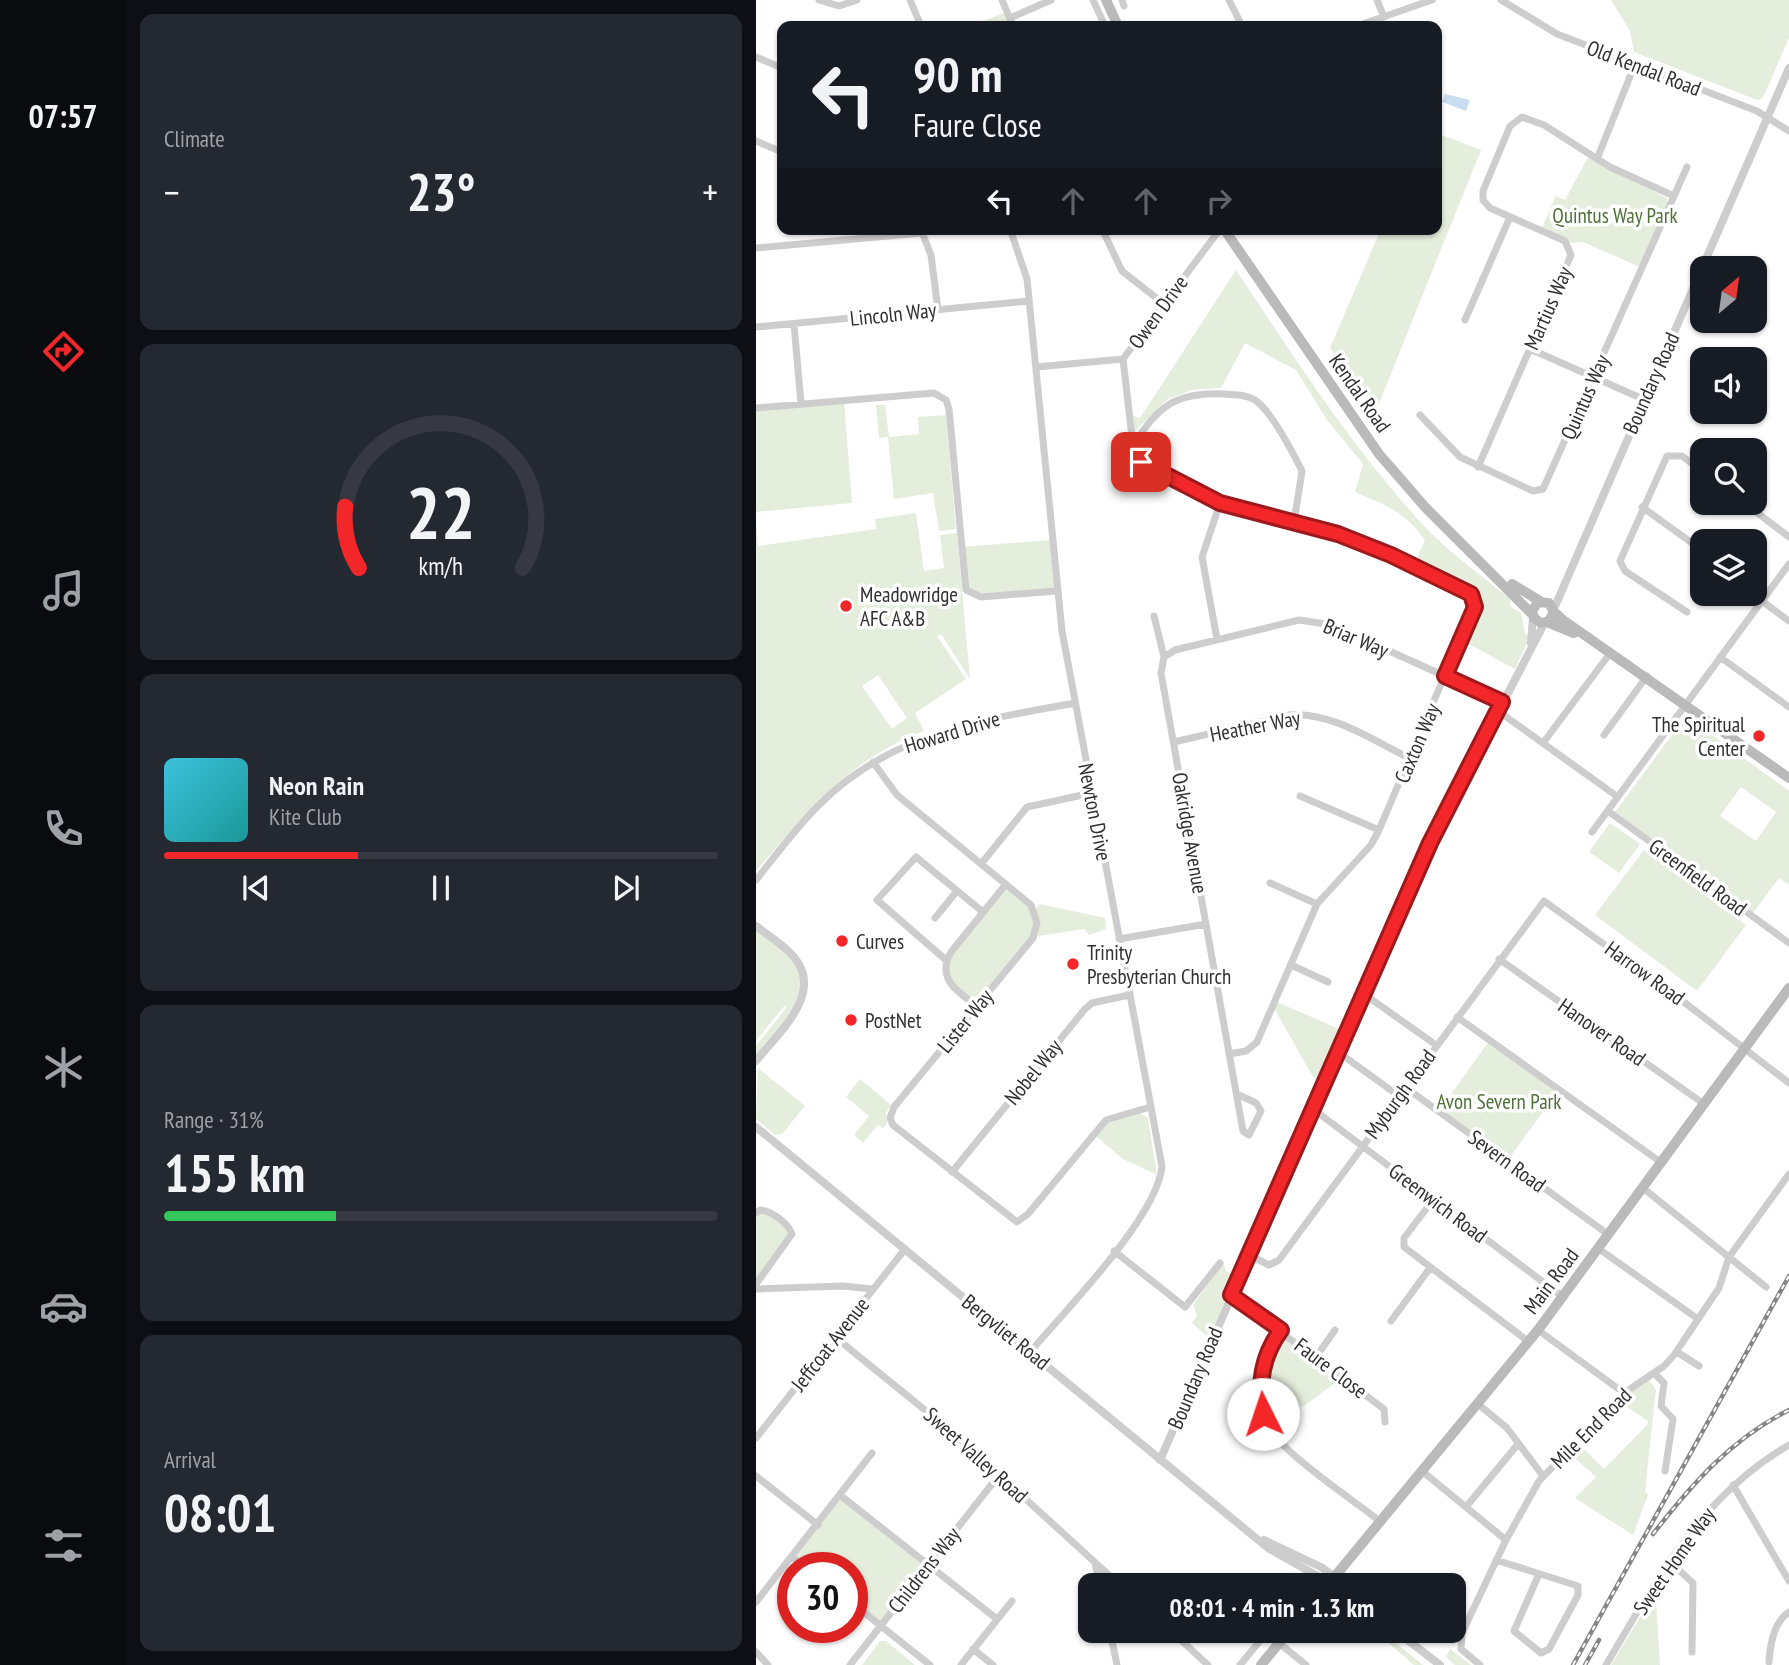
<!DOCTYPE html>
<html lang="en">
<head>
<meta charset="utf-8">
<style>
  :root { --surface:#171b24; --page:#242831; --text:#f1f3f6; --muted:#9ea1a6; --line:#363941; --accent:#f32629 }
  body { margin:0; font-family:"PT Sans Narrow",sans-serif; background:var(--page); color:var(--text); height:100vh; display:flex; flex-direction:column; font-size:26px; white-space:nowrap }
  * { box-sizing:border-box; margin:0 }
  p { font-size:23px; color:var(--muted) }
  .icon { flex:none; width:38px; height:38px; fill:none; stroke:currentColor; stroke-width:2; stroke-linecap:round; stroke-linejoin:round }
  .map { position:relative; flex:1; overflow:hidden }
  .details { display:flex; flex-direction:column; gap:14px; padding:14px; background:#0d0f14; width:630px }
  .details>* { flex:none }
  .top-card { position:absolute; left:21px; top:21px; width:665px; height:214px; border-radius:14px; box-shadow:0 2px 5px #0004; background:#171b24; color:var(--text); overflow:hidden }
  .needle { width:46px; rotate:29deg }
  .buttons { position:absolute; left:934px; top:256px; display:grid; gap:14px }
  .buttons a { display:grid; place-items:center; width:77px; height:77px; border-radius:14px; background:var(--surface); box-shadow:0 2px 5px #0004; font-size:35px }
  .speed { position:absolute; left:21px; top:1552px; display:flex; gap:14px; font-size:35px; font-weight:700; text-align:center }
  .speed>* { display:grid; place-content:center; width:91px; height:91px; border-radius:50%; background:var(--surface); box-shadow:0 2px 5px #0004; line-height:1 }
  .speed .limit { border:10px solid #d22; background:#fff; color:#111 }
  .pin { position:absolute; display:grid; place-items:center; width:60px; height:60px; color:#fff; margin:-30px; border-radius:14px; box-shadow:0 4px 10px #0006 }
  .me { position:absolute; width:77px; margin:-38px; rotate:356deg; stroke-linejoin:round; filter:drop-shadow(0 0 5px #0008) }
  .turn { display:flex; align-items:center; gap:24px; height:147px; padding:0 21px; font-size:32px }
  .turn .icon { width:91px; height:91px; stroke-width:2.5 }
  .turn b { display:block; font-size:49px; line-height:60px }
  .lanes { display:flex; align-items:center; height:66px; padding:0 21px; background:#0003; justify-content:center; gap:35px; direction:ltr }
  .lanes .off { opacity:.35 }
  .big { font-size:52px; font-weight:700; line-height:1.1 }
  .details .tile { flex:1; display:flex; flex-direction:column; justify-content:center; gap:10px; min-width:0; padding:0 24px; border-radius:14px; background:var(--page) }
  .details .dial { align-items:center; gap:0 }
  .dial svg { height:182px; overflow:visible; fill:none; stroke:var(--line); stroke-width:7; stroke-linecap:round; text-anchor:middle }
  .dial text { fill:var(--text); stroke:none }
  .song { display:flex; align-items:center; gap:21px }
  .cover { width:84px; height:84px; border-radius:10px; background:linear-gradient(135deg,hsl(190 70% 55%),hsl(180 70% 35%)) }
  .played { height:7px; border-radius:4px; background:linear-gradient(90deg,var(--accent) 35%,var(--line) 35%) }
  .keys { display:flex; justify-content:space-around; direction:ltr }
  .heat { display:flex; justify-content:space-between; align-items:center; font-size:38px; direction:ltr }
  .charge { height:10px; border-radius:5px; background:linear-gradient(90deg,#34c759 31%,var(--line) 0) }
  .trip { position:absolute; left:322px; top:1573px; width:388px; height:70px; border-radius:14px; background:var(--surface); box-shadow:0 2px 5px #0004; font-weight:700; line-height:70px; text-align:center }
  main { display:flex; flex:1; min-height:0 }
  .dock { display:flex; flex-direction:column; width:126px; justify-content:space-around; align-items:center; background:#090b0e; color:var(--muted) }
  .dock .icon { width:49px; height:49px }
  .dock .on { color:var(--accent) }
  .dock b { font-size:32px; color:var(--text) }
  .map>svg:first-child { display:block }
</style>
</head>
<body>
<main>
<nav class="dock">
<b>07:57</b>
<svg class="icon on" aria-label="directions" viewBox="0 0 24 24"><path d="M12 3l9 9-9 9-9-9zM9 14v-3h6M13 9l2 2-2 2"/></svg>
<svg class="icon" aria-label="music" viewBox="0 0 24 24"><path d="M9 18V5l10-2v13"/><circle cx="6" cy="18" r="3"/><circle cx="16" cy="16" r="3"/></svg>
<svg class="icon" aria-label="phone" viewBox="0 0 24 24"><path d="M5 4h4l2 5-3 2q2 4 5 5l2-3 5 2v4C11 20 4 13 5 4z"/></svg>
<svg class="icon" aria-label="climate" viewBox="0 0 24 24"><path d="M12 3v18M4 7l16 10M4 17L20 7"/></svg>
<svg class="icon" aria-label="car" viewBox="0 0 24 24"><path d="M5 17H2v-5l4-1 3-4h7l3 4 3 1v5h-3M9 17h6M6 11h13"/><circle cx="7" cy="17" r="2"/><circle cx="17" cy="17" r="2"/></svg>
<svg class="icon" aria-label="filters" viewBox="0 0 24 24"><path d="M4 7h16M4 17h16"/><circle cx="9" cy="7" r="2"/><circle cx="15" cy="17" r="2"/></svg>
</nav>
<section class="details">
<div class="tile"><p>Climate</p>
<div class="heat"><a>−</a><b class="big">23°</b><a>+</a></div>
</div>
<div class="tile dial"><svg viewBox="0 0 100 80">
<path d="M14 69A42 42 0 1 1 86 69"/>
<path d="M14 69A42 42 0 0 1 8 42" stroke="#f32629"/>
<text x="50" y="56" font-size="32" font-weight="700">22</text>
<text x="50" y="72" font-size="11">km/h</text>
</svg></div>
<div class="tile">
<div class="song"><i class="cover"></i><div><b>Neon Rain</b><p>Kite Club</p></div></div>
<div class="played"></div>
<div class="keys"><svg class="icon" aria-label="previous" viewBox="0 0 24 24"><path d="M18 5L8 12l10 7zM5 5v14"/></svg><svg class="icon" aria-label="pause" viewBox="0 0 24 24"><path d="M8 5v14M16 5v14"/></svg><svg class="icon" aria-label="next" viewBox="0 0 24 24"><path d="M6 5l10 7-10 7zM19 5v14"/></svg></div>
</div>
<div class="tile"><p>Range · 31%</p><b class="big">155 km</b><div class="charge"></div></div>
<div class="tile"><p>Arrival</p><b class="big">08:01</b></div>
</section>
<div class="map">
<svg width="1033" height="1665" viewBox="0 0 1033 1665">
  <rect width="100%" height="100%" fill="#fff"/>
  <path fill="#e5eedd" fill-rule="evenodd" d="M855 0H1033V38L1007 98 1001 100 878 52 874 31Z
    M248 13 256 26H215Z
    M681 133 725 150 620 411 574 348 625 229H681Z
    M832 157 911 198V205L884 267 827 242 816 243 786 228 800 196 809 200Z
    M480 270C539 358 597 450 669 527 695 554 725 575 754 599L755 607 765 613 769 634 774 635 773 639 759 669 709 642C716 625 729 608 716 591L659 563 669 540C648 511 631 506 599 492L607 464 571 420 540 370 489 343 465 388 436 390 412 399 379 431 377 416 384 418Z
    M88 400 96 503 0 512V408Z
    M120 405H129L133 437 163 434 162 417 190 415 200 529 183 531 177 493 138 499 132 437 123 438Z
    M160 513 168 571 188 568 184 535 201 533 214 679 185 634 181 636 210 679 159 713 168 731C94 758 50 814 0 871V522L2 546 120 529 119 519ZM122 675 151 718 136 729 106 686Z
    M295 540 300 591 225 597 212 592 205 547Z
    M930 716 945 723 948 729 1033 791V885L1023 878 997 913 859 812ZM985 787 1020 812 1000 841 964 816Z
    M854 823 884 844 863 873 833 852Z
    M888 850 990 925 941 991 839 915Z
    M250 884 275 905 280 930 221 1006 194 984 189 964Z
    M284 904 349 918 350 929 333 935 329 929 282 936 280 908Z
    M0 926 42 962 47 995 0 1061V1046L30 1008 29 1005 0 1041Z
    M521 1002 588 1031 565 1082 557 1077 518 1008Z
    M734 1040 803 1090 751 1161 682 1112Z
    M2 1068 49 1106 26 1134 19 1135 0 1119Z
    M104 1079 135 1105 130 1113 131 1123 127 1128 122 1125 107 1143 98 1135 113 1116 90 1097Z
    M384 1113 392 1118 401 1175 367 1159 340 1136 350 1124Z
    M0 1213H16L36 1234 0 1284Z
    M467 1263 470 1271 480 1275 453 1338 436 1323 441 1315 437 1305Z
    M525 1330 587 1377 548 1406 507 1414V1366Z
    M893 1380 900 1390 889 1491 892 1495 877 1535 819 1498 840 1477 814 1454 823 1444 848 1469 891 1425 892 1421 868 1405 852 1421 850 1417 877 1389Z
    M84 1495 173 1565 125 1626 96 1603V1568H51L36 1557Z
    M896 1597 900 1599 904 1665H855Z
    M625 1631 667 1665H658L623 1635Z
    M124 1641H130L159 1665H106Z
    M694 1649 715 1665H699L690 1657Z"/>
  <path fill="#c8ddef" d="M689 94 714 100 710 111 686 102Z"/>
  <g fill="none" stroke-linecap="round" stroke-linejoin="round">
    <path stroke="#cdcdcd" stroke-width="7" d="M63 0 83 6 101 0
      M154 0 165 26
      M246 0 257 26
      M337 0 349 26
      M366 0 368 6
      M473 0 486 26
      M621 0 628 17
      M745 0 801 34 1001 111 1033 131
      M254 18 295 0
      M601 26 676 0
      M0 57 26 68
      M0 141 26 152
      M841 159 879 64
      M254 229 271 279 306 631 406 1166C402 1216 309 1311 274 1352
      M346 229 366 271 408 304
      M165 230 175 255 182 310
      M0 248 166 233
      M709 320 754 217
      M38 324 45 404
      M0 327 273 301
      M774 349 887 399
      M367 359 377 446C392 494 538 519 583 534 616 546 649 562 681 577 694 583 714 588 720 602L623 830 615 845 561 904 501 1042 490 1051 473 1054
      M280 367 367 359 464 229
      M0 408 178 393 190 400 193 409 210 590 225 597 300 591
      M664 415 704 457 777 491 787 489 931 167
      M377 446C401 406 420 392 468 394 478 395 490 394 499 400 515 411 537 453 546 471L538 522
      M722 467 815 255 809 241 734 208 727 200V191L754 126 766 117 788 125 854 167 918 196
      M987 502 1033 537
      M886 507 947 551
      M999 589 1009 596
      M1006 601 1033 621
      M931 612 869 571 864 561 911 456H926L947 472
      M398 616 408 657
      M461 639 446 557 464 503
      M408 657 405 673 487 1131 493 1135 505 1111 500 1103 481 1094
      M408 657 419 650 543 620 576 625 746 702
      M964 657 1033 707
      M742 711 862 797
      M848 735 891 676
      M418 742 533 715C575 711 618 741 655 759
      M787 743 855 652
      M117 762 141 795 275 905 281 923 277 938 138 1107 134 1118 137 1125 261 1222 272 1214 350 1120 394 1107
      M544 796 623 830
      M852 811 1033 943
      M836 832 1033 564
      M225 864 271 807 336 793
      M0 880C20 855 39 829 62 806 132 734 225 720 319 703
      M514 883 561 904
      M179 918 201 891
      M363 939 450 924
      M743 959 948 1104
      M190 960 121 900 160 857 227 912
      M535 965 572 982
      M608 994 680 1045
      M221 1006C201 992 180 978 195 952L250 884
      M701 1017 906 1163
      M582 1052 643 1096
      M649 1087 853 1235
      M557 1109 807 1297
      M196 1172 329 1009 336 1003 373 995
      M887 1188 1010 1287
      M677 1200 648 1238V1247L773 1342
      M0 1213 4 1210C16 1211 32 1223 36 1234L0 1284
      M843 1249 942 1319
      M358 1251 429 1307 464 1263
      M493 1255 513 1265 523 1260 788 901 924 999 1033 1083
      M0 1289 86 1286 117 1289
      M475 1295 628 1409 629 1422
      M635 1321 674 1268
      M525 1330C504 1359 495 1401 516 1432 534 1458 597 1500 625 1522
      M782 1330 868 1393
      M79 1337 196 1432 365 1586
      M921 1352 943 1366
      M560 1357 579 1330
      M898 1373 908 1383 905 1406 917 1419 909 1471
      M722 1404 751 1428 787 1476
      M0 1438 149 1249
      M666 1471 750 1540
      M0 1476 62 1525
      M977 1485 1033 1581
      M84 1495 241 1619
      M710 1507 762 1444
      M36 1557 51 1568
      M740 1560 822 1586V1595L793 1649 785 1653 758 1631 783 1574
      M914 1562 937 1583 936 1652
      M339 1563 344 1586
      M0 1602 116 1453
      M96 1603 174 1665
      M354 1631 361 1665
      M415 1631 452 1665
      M523 1643 550 1665
      M217 1649 237 1665
      M0 1652 12 1665
      M1013 1662C1014 1645 1018 1622 1033 1612
      M94 1665 243 1475
      M205 1665 256 1601
      M484 1665 512 1631
      M724 1665 705 1649 706 1633 750 1540 783 1481 868 1393 908 1366 918 1355 963 1288 973 1257 1033 1174
      M850 1665C901 1579 944 1497 1033 1445"/>
    <path stroke="#cdcdcd" stroke-width="8" d="M797 611 1033 68
      M775 643 777 617
      M0 926C13 936 28 945 38 957 69 994 21 1034 0 1061
      M0 1127 512 1548 579 1586
      M404 1460 674 843 789 622
      M508 1540 565 1567 592 1586
      M640 1631 684 1665"/>
    <path stroke="#bababa" stroke-width="10" d="M350 0 362 26
      M468 229 623 454 669 507 776 614
      M756 584 784 601
      M798 612 793 621 785 623 778 618 776 611 782 602 793 603 798 612 807 620 1033 778
      M791 622 818 633
      M571 1586 782 1330 1033 988
      M505 1665 533 1631"/>
    <defs>
      <path id="rail" d="M897 1534C936 1484 975 1439 1033 1410
        M817 1665 1033 1276
        M829 1665 843 1640"/>
    </defs>
    <use href="#rail" stroke="#858585" stroke-width="4.5"/>
    <use href="#rail" stroke="#fff" stroke-width="2" stroke-dasharray="5" stroke-linecap="butt"/>
  </g>
  <g fill="none" stroke-linecap="round" stroke-linejoin="round">
    <defs>
      <path id="route" d="M385 462 464 503 582 534 635 555 715 594 719 607 689 676 746 702 674 843 475 1295 525 1330C506 1356 502 1383 507 1414"/>
    </defs>
    <use href="#route" stroke="#9e191b" stroke-width="18"/>
    <use href="#route" stroke="#f32629" stroke-width="12"/>
  </g>
  <g fill="#f32629" stroke="#fff" stroke-width="2.5">
    <circle cx="90" cy="606" r="7"/>
    <circle cx="1003" cy="736" r="7"/>
    <circle cx="86" cy="941" r="7"/>
    <circle cx="317" cy="964" r="7"/>
    <circle cx="95" cy="1020" r="7"/>
  </g>
  <g text-anchor="middle" dominant-baseline="central" stroke-width="7" stroke-linejoin="round" paint-order="stroke">
    <g font-size="21" fill="#303030" stroke="#fff">
      <text transform="translate(888 68) rotate(21)">Old Kendal Road</text>
      <text transform="translate(792 308) rotate(-66)">Martius Way</text>
      <text transform="translate(402 312) rotate(-54)">Owen Drive</text>
      <text transform="translate(137 314) rotate(-6)">Lincoln Way</text>
      <text transform="translate(895 383) rotate(-66)">Boundary Road</text>
      <text transform="translate(604 393) rotate(55)">Kendal Road</text>
      <text transform="translate(829 397) rotate(-66)">Quintus Way</text>
      <text transform="translate(600 638) rotate(23)">Briar Way</text>
      <text transform="translate(499 726) rotate(-11)">Heather Way</text>
      <text transform="translate(196 732) rotate(-17)">Howard Drive</text>
      <text transform="translate(661 743) rotate(-67)">Caxton Way</text>
      <text transform="translate(339 812) rotate(79)">Newton Drive</text>
      <text transform="translate(434 833) rotate(80)">Oakridge Avenue</text>
      <text transform="translate(942 877) rotate(36)">Greenfield Road</text>
      <text transform="translate(889 973) rotate(36)">Harrow Road</text>
      <text transform="translate(209 1021) rotate(-51)">Lister Way</text>
      <text transform="translate(846 1032) rotate(35)">Hanover Road</text>
      <text transform="translate(277 1072) rotate(-51)">Nobel Way</text>
      <text transform="translate(644 1094) rotate(-54)">Myburgh Road</text>
      <text transform="translate(751 1161) rotate(36)">Severn Road</text>
      <text transform="translate(682 1203) rotate(37)">Greenwich Road</text>
      <text transform="translate(795 1281) rotate(-53)">Main Road</text>
      <text transform="translate(250 1332) rotate(39)">Bergvliet Road</text>
      <text transform="translate(74 1344) rotate(-52)">Jeffcoat Avenue</text>
      <text transform="translate(575 1368) rotate(37)">Faure Close</text>
      <text transform="translate(439 1378) rotate(-67)">Boundary Road</text>
      <text transform="translate(835 1428) rotate(-45)">Mile End Road</text>
      <text transform="translate(220 1455) rotate(42)">Sweet Valley Road</text>
      <text transform="translate(918 1561) rotate(-55)">Sweet Home Way</text>
      <text transform="translate(168 1570) rotate(-52)">Childrens Way</text>
    </g>
    <g font-size="21" fill="#4f7039" stroke="#fff">
      <text x="859" y="215">Quintus Way Park</text>
      <text x="743" y="1101">Avon Severn Park</text>
    </g>
    <g font-size="21" fill="#303030" stroke="#fff" text-anchor="start">
      <text x="104" y="594">Meadowridge<tspan x="104" dy="24">AFC A&amp;B</tspan></text>
      <text x="989" y="724" text-anchor="end">The Spiritual<tspan x="989" dy="24">Center</tspan></text>
      <text x="100" y="941">Curves</text>
      <text x="331" y="952">Trinity<tspan x="331" dy="24">Presbyterian Church</tspan></text>
      <text x="109" y="1020">PostNet</text>
    </g>
  </g>
</svg>
<div class="buttons">
<a><svg class="needle" viewBox="-14 -14 28 28"><path d="M0-13l5 13h-10z" fill="#e53935"/><path d="M0 13l5-13h-10z" fill="#9ea1a6"/></svg></a>
<a><svg class="icon" aria-label="sound" viewBox="0 0 24 24"><path d="M4 9h4l5-4v14l-5-4H4zM17 9q2 3 0 6"/></svg></a>
<a><svg class="icon" aria-label="search" viewBox="0 0 24 24"><circle cx="10" cy="10" r="6"/><path d="M15 15l6 6"/></svg></a>
<a><svg class="icon" aria-label="layers" viewBox="0 0 24 24"><path d="M12 4l9 5-9 5-9-5zM3 14l9 5 9-5"/></svg></a>
</div>
<div class="speed"><div class="limit">30</div></div>
<div class="pin" style="left:385px;top:462px;background:#d93025"><svg class="icon" aria-label="arrive" viewBox="0 0 24 24"><path d="M6 21V4h12l-3 4 3 4H6"/></svg></div>
<svg class="me" style="left:507px;top:1414px" viewBox="-20 -20 40 40"><circle r="19" fill="#fff"/><path d="M0-13L10 11 0 6-10 11z" fill="#f32629"/></svg>
<div class="trip">08:01 · 4 min · 1.3 km</div>
<div class="top-card">
<div class="turn"><svg class="icon" aria-label="left" viewBox="0 0 24 24"><path d="M17 20v-9H6M10 6l-5 5 5 5"/></svg><div><b>90 m</b>Faure Close</div></div>
<div class="lanes"><svg class="icon" aria-label="left" viewBox="0 0 24 24"><path d="M17 20v-9H6M10 6l-5 5 5 5"/></svg><svg class="icon off" aria-label="ahead" viewBox="0 0 24 24"><path d="M12 20V5M6 11l6-6 6 6"/></svg><svg class="icon off" aria-label="ahead" viewBox="0 0 24 24"><path d="M12 20V5M6 11l6-6 6 6"/></svg><svg class="icon off" aria-label="right" viewBox="0 0 24 24"><path d="M7 20v-9h11M14 6l5 5-5 5"/></svg></div>
</div>
</div>
</main>
</body>
</html>
